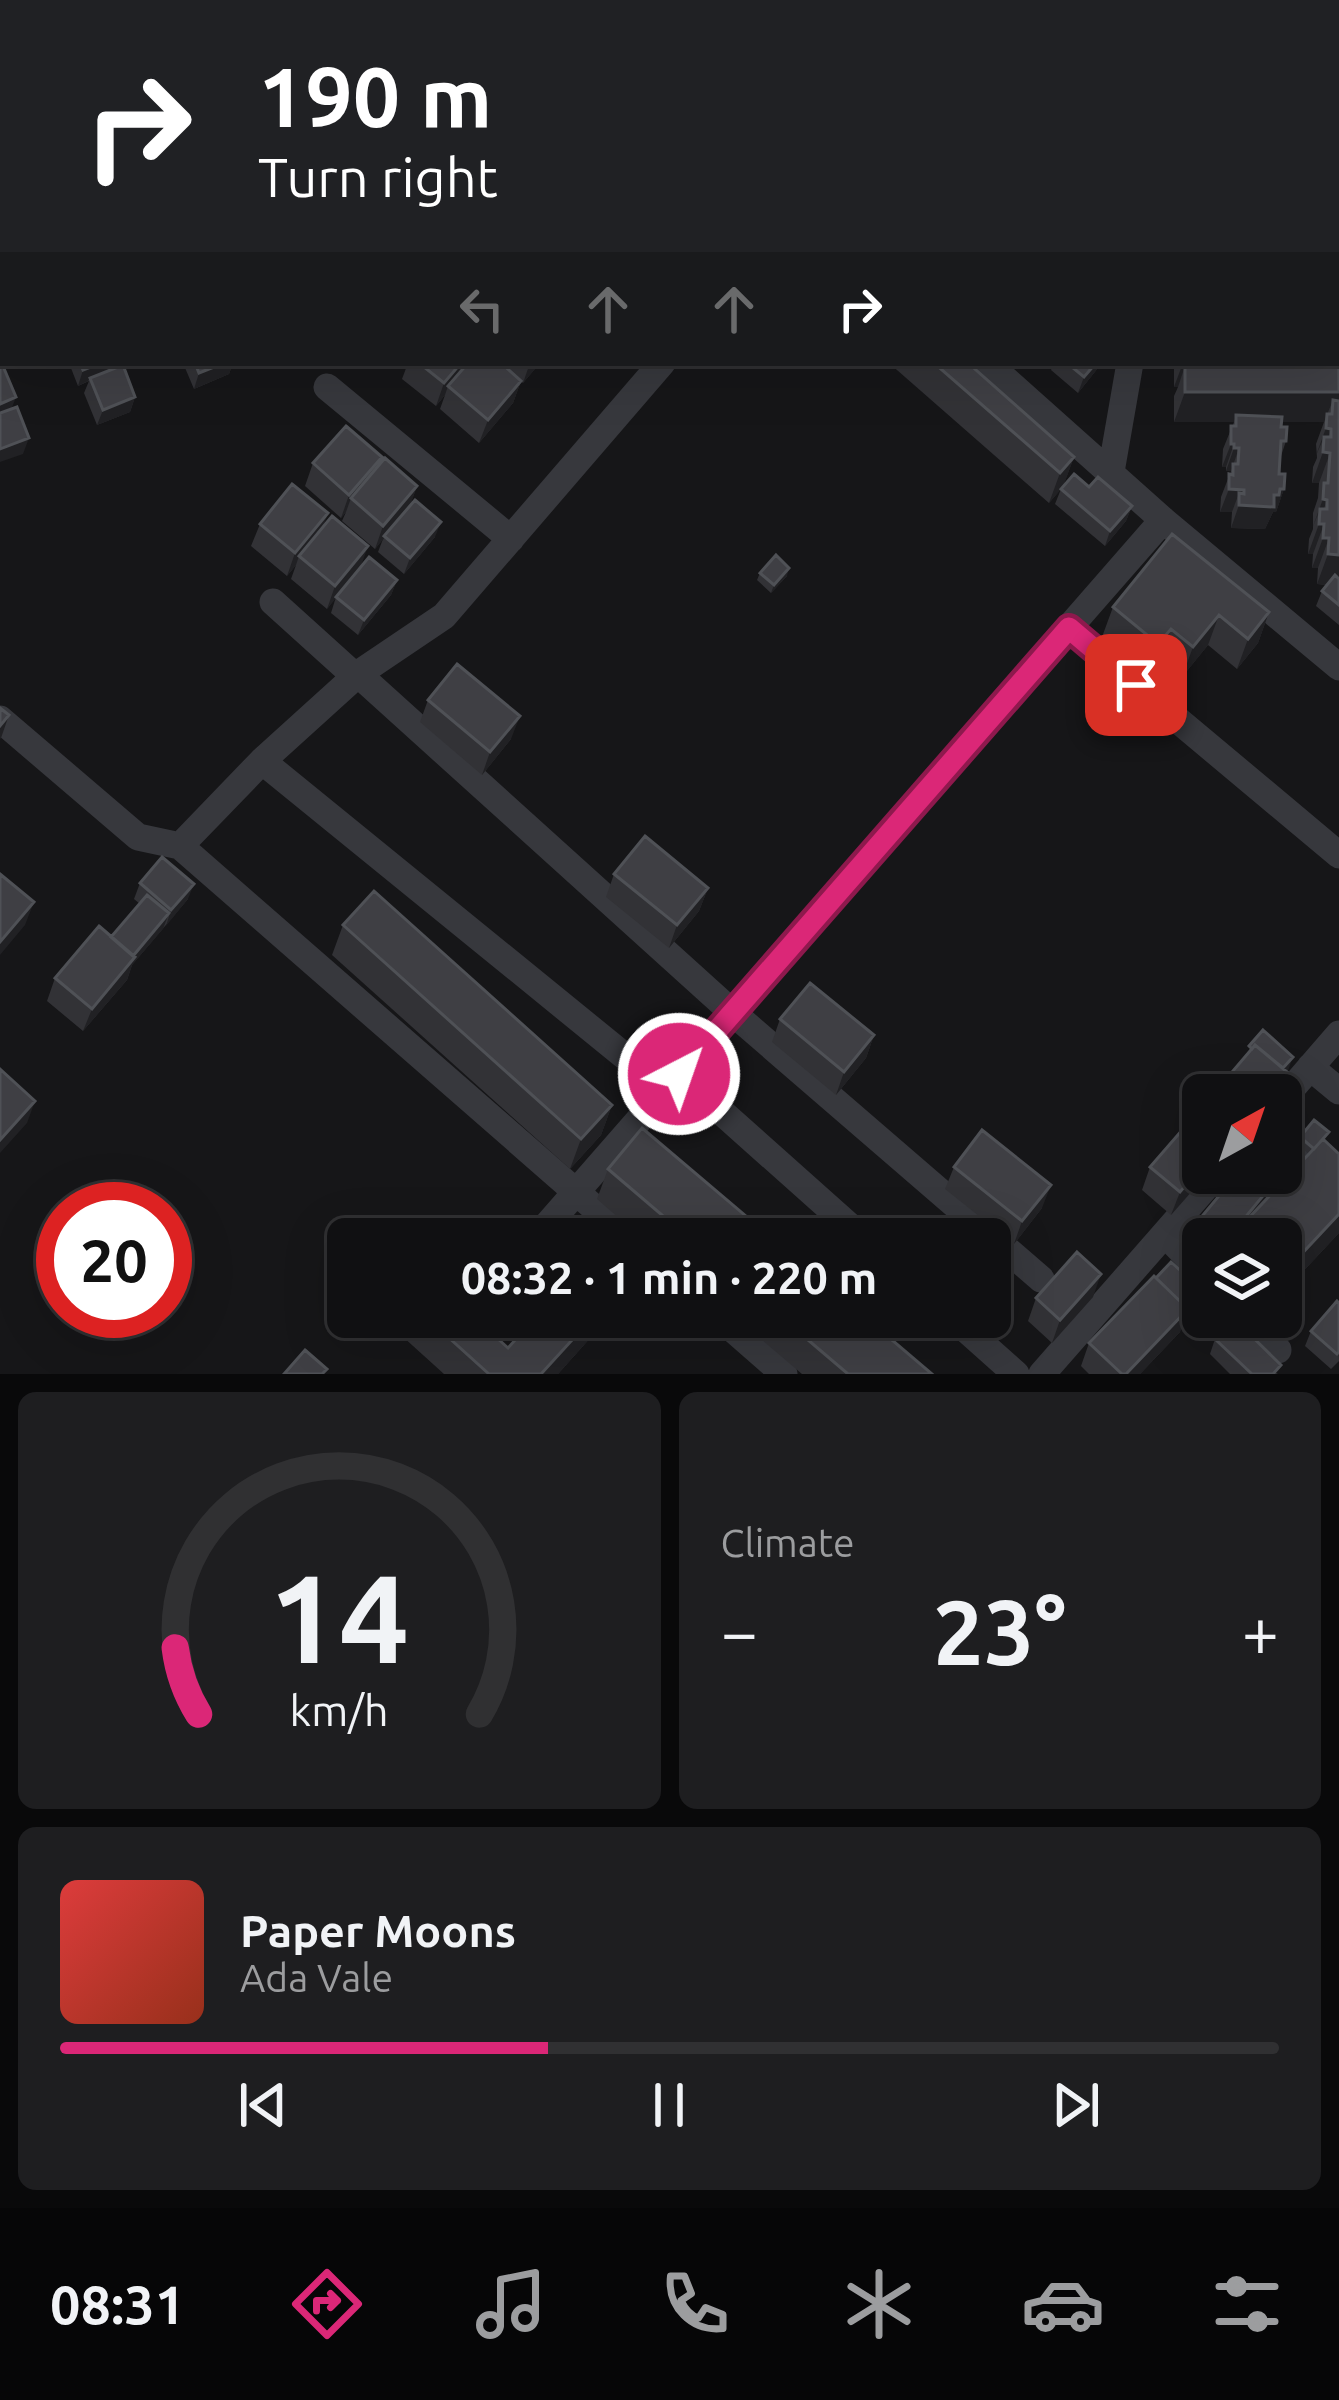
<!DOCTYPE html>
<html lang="en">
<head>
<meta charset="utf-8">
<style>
  :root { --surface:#101012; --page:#1e1e20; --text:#f1f3f6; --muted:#9c9d9f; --line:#303032; --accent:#db2777 }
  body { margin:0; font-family:Ubuntu,sans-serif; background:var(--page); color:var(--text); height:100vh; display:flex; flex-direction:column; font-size:45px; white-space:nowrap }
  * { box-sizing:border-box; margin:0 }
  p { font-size:39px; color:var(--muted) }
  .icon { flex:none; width:66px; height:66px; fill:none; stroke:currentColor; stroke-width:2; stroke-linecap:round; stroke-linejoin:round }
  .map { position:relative; height:1374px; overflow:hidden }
  .drawer { display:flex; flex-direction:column; gap:18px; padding:18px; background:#09090a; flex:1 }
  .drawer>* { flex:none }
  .guide { position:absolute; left:0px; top:0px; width:1341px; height:366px; box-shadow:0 12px 48px #0002,0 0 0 3px var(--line); background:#202124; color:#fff; overflow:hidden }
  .needle { width:78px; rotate:40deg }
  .fabs { position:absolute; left:1182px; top:1074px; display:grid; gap:24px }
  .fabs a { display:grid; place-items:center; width:120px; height:120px; border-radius:18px; background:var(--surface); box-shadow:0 12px 48px #0002,0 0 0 3px var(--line); font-size:60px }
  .speed { position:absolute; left:36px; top:1182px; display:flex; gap:24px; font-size:60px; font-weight:700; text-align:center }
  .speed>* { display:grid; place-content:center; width:156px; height:156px; border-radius:50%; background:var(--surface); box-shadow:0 12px 48px #0002,0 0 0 3px var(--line); line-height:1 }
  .speed .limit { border:18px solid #d22; background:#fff; color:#111 }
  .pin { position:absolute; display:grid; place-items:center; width:102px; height:102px; color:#fff; margin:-51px; border-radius:24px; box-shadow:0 6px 18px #0006 }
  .me { position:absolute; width:132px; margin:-66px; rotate:41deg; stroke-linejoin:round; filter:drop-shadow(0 0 9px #0008) }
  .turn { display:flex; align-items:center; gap:42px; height:252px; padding:0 60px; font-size:54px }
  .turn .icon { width:156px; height:156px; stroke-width:2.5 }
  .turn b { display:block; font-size:84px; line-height:102px }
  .lanes { display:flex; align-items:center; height:114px; padding:0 60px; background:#0003; justify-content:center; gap:60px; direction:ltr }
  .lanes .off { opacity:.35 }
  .big { font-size:90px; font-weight:600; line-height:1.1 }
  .drawer .widget { flex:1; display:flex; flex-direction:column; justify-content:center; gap:18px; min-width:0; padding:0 42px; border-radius:18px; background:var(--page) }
  .drawer .dial { align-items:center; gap:0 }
  .dial svg { height:312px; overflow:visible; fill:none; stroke:var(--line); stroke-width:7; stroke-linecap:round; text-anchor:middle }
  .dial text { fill:var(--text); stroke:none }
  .song { display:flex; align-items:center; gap:36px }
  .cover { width:144px; height:144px; border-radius:18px; background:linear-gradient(135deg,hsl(0 70% 55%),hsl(10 70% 35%)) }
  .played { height:12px; border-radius:6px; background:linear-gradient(90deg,var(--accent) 40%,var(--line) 40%) }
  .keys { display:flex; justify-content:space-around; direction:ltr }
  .heat { display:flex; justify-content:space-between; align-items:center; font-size:66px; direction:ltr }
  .drawer .tiles { flex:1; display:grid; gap:18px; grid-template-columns:1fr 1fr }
  .widget:last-child { grid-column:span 2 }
  .trip { position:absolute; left:327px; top:1218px; width:684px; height:120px; border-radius:18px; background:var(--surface); box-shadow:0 12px 48px #0002,0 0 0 3px var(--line); font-weight:600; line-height:120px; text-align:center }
  .dock { display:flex; height:192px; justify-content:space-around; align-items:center; background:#060607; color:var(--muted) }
  .dock .icon { width:84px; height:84px }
  .dock .on { color:var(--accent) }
  .dock b { font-size:54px; color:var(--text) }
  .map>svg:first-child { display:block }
</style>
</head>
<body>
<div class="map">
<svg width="1339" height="1374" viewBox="0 0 1339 1374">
  <rect width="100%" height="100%" fill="#161618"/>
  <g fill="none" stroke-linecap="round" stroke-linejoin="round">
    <path stroke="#37383d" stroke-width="27" d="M485 0 486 3
      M1020 0 1021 3
      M376 3 384 0
      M1152 3V0
      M1201 3 1213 0
      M0 146 3 145
      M1338 227 1339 228
      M0 354 3 352
      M987 363 1163 520 1339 667
      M327 387 511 539
      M1111 472 1130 363
      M273 602 356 677
      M1068 628 1339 855
      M358 674 733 1013 1041 1279
      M0 719 138 837 180 846 630 1239
      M262 761 665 1089
      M180 846 262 761 358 674 444 616 662 363
      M1310 1067 1339 1091
      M679 1074 864 1239
      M1281 1101 1339 1034
      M1281 1140 1339 1188
      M1165 1234 1203 1273
      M535 1239 1163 520
      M719 1317 784 1374
      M952 1317 1016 1374
      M1246 1317 1278 1350
      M1042 1374 1218 1173"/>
  </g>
  <path fill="#323236" d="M0 0H42L43 3H3V26L0 18Z
    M51 0H99L100 3H52Z
    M105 0H156L158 3H106Z
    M165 0H215L217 3H166Z
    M221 0H269L267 3H222Z
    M901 0H953L955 3H902Z
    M3 152V189L0 182V161Z
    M0 205 3 214V340L0 332Z
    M1339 262V625L1316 606 1322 591 1327 585 1317 584 1318 568H1312L1313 554H1308L1309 539 1313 529V513L1318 498 1319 483H1312L1313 467 1317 458 1316 444 1324 422H1282L1281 427 1286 441 1280 459 1279 474 1284 489 1276 512H1273L1265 529 1231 528 1232 512H1220L1221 497 1231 471H1226V467H1222L1223 449 1234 422H1174V396L1178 387H1174V363H1338Z
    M69 363H115L113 369 135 397 130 412 97 425 84 393 89 381 78 386Z
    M183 363H233L229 374 194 389Z
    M408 363H540L523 383 521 381 513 403 479 443 440 409 445 395 436 406 402 379Z
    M889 363H968L1074 457 1063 486 1089 487 1132 506 1126 521 1105 546 1055 504 1061 489 1049 503Z
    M1054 363H1102L1078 393 1051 370Z
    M313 463 379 465 417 486 410 505 435 537 404 574 378 552 383 539 375 549 342 521 346 512 341 518 305 486Z
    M260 524 323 527 360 569 397 580 391 595 358 635 331 613 336 597 327 609 291 579 296 565 287 576 251 546Z
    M760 573 787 576 771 593 757 580Z
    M1113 607 1269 612 1258 643 1237 669 1208 645 1182 677 1160 659 1147 674 1102 637Z
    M428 700 511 739 482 775 420 722Z
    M614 874 708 888 699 911 669 948 606 897Z
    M140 883 188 899 132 965 127 980 83 1031 47 1001 55 978 111 937 140 904 134 899Z
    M343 925 612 1105 601 1135 570 1169 332 955Z
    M780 1019 874 1035 866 1058 836 1095 772 1042Z
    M1300 1137 1325 1142 1339 1154V1233L1281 1295V1239H1203V1245L1195 1238 1203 1215 1287 1177 1309 1154 1297 1144Z
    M954 1167 1042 1208 1014 1244 945 1189Z
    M1150 1167 1203 1173 1171 1215 1142 1190Z
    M608 1169 773 1239H643L597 1199Z
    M1156 1278 1203 1291V1314L1187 1333 1181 1328 1180 1332 1140 1374H1089L1081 1366 1089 1343Z
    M1093 1297 1052 1343 1028 1321 1036 1298Z
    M1337 1301 1339 1361 1331 1369 1305 1346 1311 1331Z
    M381 1317H474L508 1348 536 1317H609L558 1374H444Z
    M735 1317H865L932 1374H802Z
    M1215 1339 1278 1374H1230L1210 1354Z"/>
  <path fill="#212124" d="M289 0H315L314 3H288Z
    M3 108V128L0 129V109Z
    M101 363H115L112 372 90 378 88 381 78 386 83 370Z
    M224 363H233L229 374 194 389 199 373Z
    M461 363H471L448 386 445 395 436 406 444 383Z
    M530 363H540L523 383Z
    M1096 363H1102L1078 393 1084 377Z
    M1183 363H1211L1202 387 1185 366 1178 387H1174Z
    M521 381 513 403 479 443 488 420Z
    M1185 392H1339V422L1332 414 1333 400 1324 422H1236V415L1234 422H1174Z
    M16 397 10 413 0 417V404Z
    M135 397 130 412 97 425 103 410Z
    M1326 428 1331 429 1324 450V437L1315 458Z
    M29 438 23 454 0 462V449Z
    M1231 444H1234L1226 467H1222Z
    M1234 448H1239L1231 471H1226Z
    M1323 452 1330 453 1319 483H1312Z
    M382 457 373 480 351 498 346 512 341 518 349 495Z
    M1074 457 1063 487 1049 503 1060 473Z
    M417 486 409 509 375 549 383 526Z
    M1229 489 1244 490 1239 503V493L1232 512H1220Z
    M1280 489H1284L1276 512H1273L1265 529 1231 528 1239 505 1274 495Z
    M1323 499 1327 500 1319 522 1320 509 1312 529Z
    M1132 506 1126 521 1105 546 1110 531Z
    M328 513 320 536 299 556 296 565 287 576 295 553Z
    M441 522 435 537 404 574 410 558Z
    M1319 524H1324L1313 554H1308Z
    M1323 538H1329L1318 568H1312Z
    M368 546 360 569 327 609 335 586Z
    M1328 554 1339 555V586L1317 584Z
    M789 568 787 576 771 593 774 585Z
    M397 580 391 595 358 635 364 620Z
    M1269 612 1258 643 1237 669 1248 639Z
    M1219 615 1208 645 1182 677 1193 647Z
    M1171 629 1160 659 1147 674 1158 644Z
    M9 715 1 738 0 739V726Z
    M520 716 511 739 482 775 490 752Z
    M194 884 188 899 166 926 171 910Z
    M708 888 699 911 669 948 677 925Z
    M34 902 25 925 0 955V942Z
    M169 913 163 929 132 965 127 980 83 1031 92 1009Z
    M874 1035 866 1058 836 1095 844 1072Z
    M1293 1057 1279 1095H1268L1279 1073Z
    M35 1101 27 1123 0 1153V1140Z
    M612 1105 601 1135 570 1169 581 1139Z
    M1203 1165V1173H1208L1171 1215 1180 1192Z
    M1051 1185 1042 1208 1014 1244 1022 1221Z
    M1272 1185 1264 1208 1228 1239 1229 1237Z
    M1339 1214V1233L1281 1295V1276Z
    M1101 1274 1093 1297 1052 1343 1060 1320Z
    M1203 1305V1314L1187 1333 1192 1317Z
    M1188 1309 1180 1332 1140 1374H1126Z
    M593 1317H609L558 1374H541Z"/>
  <path fill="#3f3f44" stroke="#4f5156" stroke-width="3" d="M10 0H42L43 3H11Z
    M68 0H99L100 3H69Z
    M122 0H156L158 3H124Z
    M182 0H215L217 3H183Z
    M238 0H264L255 3H239Z
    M409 0H445L446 3H410Z
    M618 0H644L645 1 619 3Z
    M670 0H706L707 2 671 3Z
    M757 0H784L786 3H751Z
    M868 0H892L893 3H870Z
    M918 0H953L955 3H920Z
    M965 0H988L990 3H966Z
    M1338 28H1339V180H1338Z
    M0 39 3 47V108L0 109Z
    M0 205 3 214V294L0 286Z
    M1338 262 1339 392H1185V366H1213V363H1338Z
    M0 359 16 397 0 404Z
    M80 363H101L83 370Z
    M195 363H224L199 373Z
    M419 363H461L444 383Z
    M468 363H501L521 381 488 420 448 386Z
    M934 363H968L1074 457 1060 473Z
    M1067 363H1096L1084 377Z
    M123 365 135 397 103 410 90 378Z
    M1333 400 1339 401V555L1328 554 1329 538H1323L1324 524H1319L1320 509H1327V500L1323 499 1324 483H1328L1330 453 1323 452 1324 437H1331V429L1326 428 1327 414H1332Z
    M17 407 29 438 0 449V413Z
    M1236 415 1282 417 1281 427H1287L1286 441H1281L1279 474H1285L1284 489H1280L1279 495H1274V507L1239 505V493L1244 494V490L1229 489V474L1233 475V464H1238L1239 448H1234V444H1231V426H1236Z
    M346 426 382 457 349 495 313 463Z
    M385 458 417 486 383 526 351 498Z
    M1074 474 1089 487 1098 477 1132 506 1110 531 1061 489Z
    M292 484 328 513 295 553 260 524Z
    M415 500 441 522 410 558 384 536Z
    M332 516 368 546 335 586 299 556Z
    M1172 534 1269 612 1248 639 1219 615 1193 647 1171 629 1158 644 1113 607Z
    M776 555 789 568 774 585 760 573Z
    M369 557 397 580 364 620 336 597Z
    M1335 575 1339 579V605L1322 591Z
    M457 664 520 716 490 752 428 700Z
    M0 708 9 715 0 726Z
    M645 836 708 888 677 925 614 874Z
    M162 857 194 884 171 910 140 883Z
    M0 874 34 902 0 942Z
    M374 891 612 1105 581 1139 343 925Z
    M147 895 169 913 133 956 111 937Z
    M99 926 135 957 92 1009 55 978Z
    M810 983 874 1035 844 1072 780 1019Z
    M1263 1030 1293 1057 1283 1068 1255 1045 1252 1049 1249 1046Z
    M1255 1045 1287 1072 1268 1095H1233L1221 1085Z
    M0 1069 35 1101 0 1140Z
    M1219 1088 1227 1095H1213Z
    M1203 1106V1165L1180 1192 1150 1167Z
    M1314 1120 1329 1132 1314 1149 1300 1137Z
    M642 1128 773 1239H690L608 1169Z
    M982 1130 1051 1185 1022 1221 954 1167Z
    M1323 1139 1339 1154V1214L1281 1276V1239H1229Z
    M1281 1171 1287 1177 1274 1191 1271 1189 1272 1185 1258 1173H1281Z
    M1238 1173H1258L1272 1185 1229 1237 1203 1215Z
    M1077 1252 1101 1274 1060 1320 1036 1298Z
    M1171 1262 1203 1291V1305L1192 1317 1186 1312 1188 1309 1156 1278Z
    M1154 1276 1188 1309 1126 1374H1122L1089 1343Z
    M1337 1301 1339 1303V1352L1337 1354 1311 1331Z
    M426 1317H474L508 1348 536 1317H593L541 1374H489Z
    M781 1317H865L932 1374H848Z
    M1234 1319 1281 1365 1273 1374H1252L1215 1339Z
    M305 1350 327 1369 322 1374H284Z"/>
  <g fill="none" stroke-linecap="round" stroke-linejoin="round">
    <defs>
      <path id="route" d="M679 1074 1069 628 1136 685"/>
    </defs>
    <use href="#route" stroke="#8e194d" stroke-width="30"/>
    <use href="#route" stroke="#db2777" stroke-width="21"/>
  </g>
</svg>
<div class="fabs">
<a><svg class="needle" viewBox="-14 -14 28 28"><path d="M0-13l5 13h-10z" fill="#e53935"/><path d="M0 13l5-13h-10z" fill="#9c9d9f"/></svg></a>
<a><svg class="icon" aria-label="layers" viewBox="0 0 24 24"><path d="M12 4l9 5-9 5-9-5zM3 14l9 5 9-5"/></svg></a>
</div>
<div class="speed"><div class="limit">20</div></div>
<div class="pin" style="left:1136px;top:685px;background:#d93025"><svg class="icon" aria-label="arrive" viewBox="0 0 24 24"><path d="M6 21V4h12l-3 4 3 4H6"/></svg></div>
<svg class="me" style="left:679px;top:1074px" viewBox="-20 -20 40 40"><circle r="17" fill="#db2777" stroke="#fff" stroke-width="3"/><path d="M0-11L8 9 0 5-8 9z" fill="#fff"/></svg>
<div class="trip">08:32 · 1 min · 220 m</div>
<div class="guide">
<div class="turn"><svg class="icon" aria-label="right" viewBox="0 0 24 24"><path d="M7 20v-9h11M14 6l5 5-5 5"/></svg><div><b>190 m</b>Turn right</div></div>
<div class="lanes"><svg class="icon off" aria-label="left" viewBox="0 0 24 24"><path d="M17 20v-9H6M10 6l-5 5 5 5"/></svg><svg class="icon off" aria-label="ahead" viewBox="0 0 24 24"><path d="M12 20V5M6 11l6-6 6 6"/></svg><svg class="icon off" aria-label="ahead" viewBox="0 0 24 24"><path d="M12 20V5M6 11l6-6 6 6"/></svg><svg class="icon" aria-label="right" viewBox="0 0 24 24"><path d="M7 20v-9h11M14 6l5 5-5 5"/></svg></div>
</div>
</div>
<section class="drawer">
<div class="tiles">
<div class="widget dial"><svg viewBox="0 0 100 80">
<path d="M14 69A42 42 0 1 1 86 69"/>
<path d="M14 69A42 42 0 0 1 8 52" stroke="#db2777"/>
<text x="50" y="56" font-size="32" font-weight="700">14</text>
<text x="50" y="72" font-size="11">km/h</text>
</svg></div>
<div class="widget"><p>Climate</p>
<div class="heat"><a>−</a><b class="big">23°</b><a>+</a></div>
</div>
<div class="widget">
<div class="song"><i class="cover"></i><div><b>Paper Moons</b><p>Ada Vale</p></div></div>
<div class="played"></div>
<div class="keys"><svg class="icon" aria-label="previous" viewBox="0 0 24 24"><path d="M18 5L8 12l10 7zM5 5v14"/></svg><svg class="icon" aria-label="pause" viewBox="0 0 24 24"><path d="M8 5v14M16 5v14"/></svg><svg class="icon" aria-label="next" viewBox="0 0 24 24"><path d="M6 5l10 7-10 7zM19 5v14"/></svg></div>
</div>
</div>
</section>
<nav class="dock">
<b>08:31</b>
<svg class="icon on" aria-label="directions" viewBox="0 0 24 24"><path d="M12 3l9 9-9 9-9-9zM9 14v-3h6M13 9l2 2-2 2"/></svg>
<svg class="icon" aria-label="music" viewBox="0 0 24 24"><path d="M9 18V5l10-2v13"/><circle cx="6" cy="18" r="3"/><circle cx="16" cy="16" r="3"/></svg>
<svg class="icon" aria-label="phone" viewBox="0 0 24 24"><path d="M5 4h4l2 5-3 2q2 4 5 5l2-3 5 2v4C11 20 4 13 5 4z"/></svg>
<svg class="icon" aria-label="climate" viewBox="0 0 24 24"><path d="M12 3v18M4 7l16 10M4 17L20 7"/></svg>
<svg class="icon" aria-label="car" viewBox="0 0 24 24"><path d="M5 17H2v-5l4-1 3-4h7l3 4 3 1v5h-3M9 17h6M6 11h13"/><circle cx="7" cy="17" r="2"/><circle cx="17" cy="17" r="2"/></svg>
<svg class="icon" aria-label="filters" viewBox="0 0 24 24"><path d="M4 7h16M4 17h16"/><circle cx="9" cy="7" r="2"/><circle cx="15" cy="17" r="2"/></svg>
</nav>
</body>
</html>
